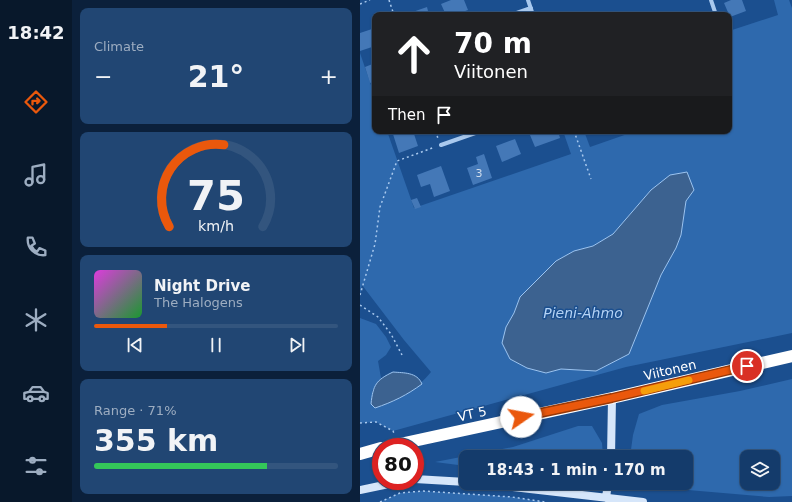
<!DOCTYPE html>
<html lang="en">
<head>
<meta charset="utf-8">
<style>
  :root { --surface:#143b6b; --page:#214673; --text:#f1f3f6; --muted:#9dadc1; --line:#33557e; --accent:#ea580c }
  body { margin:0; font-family:"DejaVu Sans",sans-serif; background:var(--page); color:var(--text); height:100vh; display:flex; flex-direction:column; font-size:15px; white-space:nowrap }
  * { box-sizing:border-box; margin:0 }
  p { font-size:13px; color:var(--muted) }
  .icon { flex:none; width:22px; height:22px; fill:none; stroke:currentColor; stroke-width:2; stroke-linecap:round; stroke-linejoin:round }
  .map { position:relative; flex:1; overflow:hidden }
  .side { display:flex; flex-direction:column; gap:8px; padding:8px; background:#0b203b; width:288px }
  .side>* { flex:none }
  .guide { position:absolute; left:12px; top:12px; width:360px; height:122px; border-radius:8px; box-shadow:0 1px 3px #0004,0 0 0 1px var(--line); background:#202124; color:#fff; overflow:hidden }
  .tools { position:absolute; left:380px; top:450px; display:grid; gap:8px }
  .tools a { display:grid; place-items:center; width:40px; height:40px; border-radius:8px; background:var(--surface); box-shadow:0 1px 3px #0004,0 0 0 1px var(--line); font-size:20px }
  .speed { position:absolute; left:12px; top:438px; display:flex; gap:8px; font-size:20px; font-weight:700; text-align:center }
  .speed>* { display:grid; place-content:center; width:52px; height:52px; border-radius:50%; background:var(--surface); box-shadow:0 1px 3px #0004,0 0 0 1px var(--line); line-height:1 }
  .speed .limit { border:6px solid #d22; background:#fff; color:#111 }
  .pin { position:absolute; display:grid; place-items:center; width:34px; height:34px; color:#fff; margin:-17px; border:2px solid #fff; border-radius:50%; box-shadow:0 1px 4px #0007 }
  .me { position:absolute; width:44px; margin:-22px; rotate:78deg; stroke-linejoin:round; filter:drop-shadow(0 0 3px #0008) }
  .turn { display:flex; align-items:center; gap:14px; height:84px; padding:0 16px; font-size:18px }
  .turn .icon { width:52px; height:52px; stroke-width:2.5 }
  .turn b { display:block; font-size:28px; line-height:34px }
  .then { display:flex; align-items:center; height:38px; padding:0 16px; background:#0003; gap:8px; font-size:15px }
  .big { font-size:30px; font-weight:700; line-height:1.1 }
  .side .tile { flex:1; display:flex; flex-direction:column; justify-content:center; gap:6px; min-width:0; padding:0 14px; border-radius:8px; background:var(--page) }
  .side .dial { align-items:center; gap:0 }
  .dial svg { height:104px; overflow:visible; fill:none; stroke:var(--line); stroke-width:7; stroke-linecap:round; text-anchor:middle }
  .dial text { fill:var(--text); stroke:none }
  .song { display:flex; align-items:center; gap:12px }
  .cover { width:48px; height:48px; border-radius:6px; background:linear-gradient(135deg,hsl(300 70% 55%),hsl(130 70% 35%)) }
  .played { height:4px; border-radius:2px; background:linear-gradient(90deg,var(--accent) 30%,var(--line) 30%) }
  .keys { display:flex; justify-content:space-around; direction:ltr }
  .heat { display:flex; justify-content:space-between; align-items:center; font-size:22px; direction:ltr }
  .charge { height:6px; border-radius:3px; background:linear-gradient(90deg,#34c759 71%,var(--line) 0) }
  .trip { position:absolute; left:99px; top:450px; width:234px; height:40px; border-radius:8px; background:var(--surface); box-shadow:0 1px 3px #0004,0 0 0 1px var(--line); font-weight:700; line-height:40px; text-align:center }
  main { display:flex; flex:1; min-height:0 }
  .dock { display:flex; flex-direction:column; width:72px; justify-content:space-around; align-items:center; background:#08182b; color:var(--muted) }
  .dock .icon { width:28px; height:28px }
  .dock .on { color:var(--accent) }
  .dock b { font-size:18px; color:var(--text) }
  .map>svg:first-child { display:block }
</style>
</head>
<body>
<main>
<nav class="dock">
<b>18:42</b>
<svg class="icon on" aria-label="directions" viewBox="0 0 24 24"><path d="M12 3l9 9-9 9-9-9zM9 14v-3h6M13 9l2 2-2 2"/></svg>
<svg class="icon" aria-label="music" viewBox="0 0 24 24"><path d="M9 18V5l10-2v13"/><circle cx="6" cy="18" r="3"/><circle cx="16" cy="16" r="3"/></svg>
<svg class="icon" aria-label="phone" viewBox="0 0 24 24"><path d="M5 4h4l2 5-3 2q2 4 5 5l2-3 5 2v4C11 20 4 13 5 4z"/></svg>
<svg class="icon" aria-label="climate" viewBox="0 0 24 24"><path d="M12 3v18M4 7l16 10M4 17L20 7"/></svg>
<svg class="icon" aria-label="car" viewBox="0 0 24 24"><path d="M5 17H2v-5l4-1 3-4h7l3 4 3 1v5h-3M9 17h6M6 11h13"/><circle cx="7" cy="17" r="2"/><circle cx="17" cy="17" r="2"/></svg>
<svg class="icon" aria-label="filters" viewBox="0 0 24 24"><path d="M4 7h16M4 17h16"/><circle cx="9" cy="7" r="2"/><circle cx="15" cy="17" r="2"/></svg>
</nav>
<section class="side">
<div class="tile"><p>Climate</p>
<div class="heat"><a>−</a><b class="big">21°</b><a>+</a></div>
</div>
<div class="tile dial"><svg viewBox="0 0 100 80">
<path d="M14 69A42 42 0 1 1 86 69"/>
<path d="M14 69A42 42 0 0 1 56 6" stroke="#ea580c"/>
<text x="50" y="56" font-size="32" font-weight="700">75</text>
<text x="50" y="72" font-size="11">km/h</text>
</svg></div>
<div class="tile">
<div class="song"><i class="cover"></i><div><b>Night Drive</b><p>The Halogens</p></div></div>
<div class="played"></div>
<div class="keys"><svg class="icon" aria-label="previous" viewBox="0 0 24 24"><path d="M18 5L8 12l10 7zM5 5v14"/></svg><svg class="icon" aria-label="pause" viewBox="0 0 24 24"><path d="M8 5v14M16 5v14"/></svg><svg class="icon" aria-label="next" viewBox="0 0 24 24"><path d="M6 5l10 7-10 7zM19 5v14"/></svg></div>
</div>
<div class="tile"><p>Range · 71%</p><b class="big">355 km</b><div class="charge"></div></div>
</section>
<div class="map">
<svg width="432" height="502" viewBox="0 0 432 502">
  <rect width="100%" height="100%" fill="#1b4f8f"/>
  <path fill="#2e69ad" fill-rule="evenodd" d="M414 0H429L432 8V333L266 367 33 431 16 422 0 423V318L16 324 26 337 31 347 26 355 18 361 21 378 12 391 15 408C39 400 55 391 71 372L44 340 2 285 0 295V53L15 97V131H27L54 208 211 154 203 131H224L230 147 276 131H369V31L418 15ZM291 190H334L326 201 321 235 316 248 301 275 269 354 236 371 201 369 186 373 146 327 154 313 160 297 196 261 214 251 233 246 253 234Z
    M432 379V496L409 497 328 490 283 489 278 483H326V457H270L273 435 279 414 302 405 380 391ZM387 457H413V483H387Z
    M218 426H232L242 443 243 457H106V466L75 462 153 447Z
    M63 491 152 497 185 502H20L40 493Z"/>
  <path fill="#3c6290" stroke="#9cc4f0" d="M327 172 334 190 326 201 321 235 316 248 301 275 269 354 236 371 201 369 186 373 167 368 150 359 142 343 146 327 154 313 160 297 196 261 214 251 233 246 253 234 291 190 310 175Z
    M33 372C44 373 57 372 62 384 47 395 33 402 15 408L11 404C13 385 16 380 33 372Z"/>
  <path fill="#4478b7" d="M91 0H104L108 10 94 15H86L81 4Z
    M371 0H382L386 11 370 17 364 3Z
    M67 7 69 15H44Z
    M15 28V46L0 51V33Z
    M15 63V81L10 83 5 67Z
    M32 131H53L58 146 39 153Z
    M181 131H198L200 138 175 147 170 135Z
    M155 139 161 154 142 162 136 146Z
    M124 154 132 178 113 185 107 168 118 164 116 157Z
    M81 166 90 191 74 197 70 184 61 187 57 175Z
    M57 198 61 207 55 209 51 200Z"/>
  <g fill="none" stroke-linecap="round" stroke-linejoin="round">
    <path stroke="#a9c9ee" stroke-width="1.5" stroke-dasharray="2 3" stroke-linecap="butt" d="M29 0 34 15
      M0 4 10 0
      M76 131 78 139
      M214 131 231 179
      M0 295 15 244 20 207 37 161 75 147
      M0 305 18 317 31 334 42 355
      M0 423 16 422 33 431 35 435
      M20 502 40 493 63 491 152 497 185 502"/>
    <path stroke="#a9c9ee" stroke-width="4" d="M168 0 173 15
      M351 0 356 15
      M151 15 171 8
      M81 145 121 131"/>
    <path stroke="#d6e6fa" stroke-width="8" d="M251 457 252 398
      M55 479 106 482
      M118 483 283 502
      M0 490 43 481
      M246 498 248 483"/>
    <path stroke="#fff" stroke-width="12" d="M26 447 252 398 432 356
      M0 454 21 448"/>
  </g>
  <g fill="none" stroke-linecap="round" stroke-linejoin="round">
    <defs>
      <path id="route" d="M161 417 252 398 387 366"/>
    </defs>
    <use href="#route" stroke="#983908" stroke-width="10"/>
    <use href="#route" stroke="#ea580c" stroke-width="7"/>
    <path stroke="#f59e0b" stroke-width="7" d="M284 391 329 380"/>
  </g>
  <g text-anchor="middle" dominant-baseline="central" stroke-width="3" stroke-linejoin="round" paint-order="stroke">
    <g font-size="11" fill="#d0dded">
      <text x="119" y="173">3</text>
    </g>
    <g font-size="13" fill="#fff" stroke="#1b4f8f">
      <text transform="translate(310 370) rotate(-13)">Viitonen</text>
      <text transform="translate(112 414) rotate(-12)">VT 5</text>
    </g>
    <g font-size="14" font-style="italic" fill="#b5d3f5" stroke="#1b4f8f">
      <text x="223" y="313">Pieni-Ahmo</text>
    </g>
  </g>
</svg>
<div class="tools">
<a><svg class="icon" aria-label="layers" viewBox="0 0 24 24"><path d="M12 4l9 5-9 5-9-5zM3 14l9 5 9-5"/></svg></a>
</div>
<div class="speed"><div class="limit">80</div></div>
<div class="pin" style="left:387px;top:366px;background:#d93025"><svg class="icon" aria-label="arrive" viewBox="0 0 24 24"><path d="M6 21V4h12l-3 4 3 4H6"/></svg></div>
<svg class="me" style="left:161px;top:417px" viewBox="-20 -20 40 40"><circle r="19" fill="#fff"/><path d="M0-13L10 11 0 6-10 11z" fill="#ea580c"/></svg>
<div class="trip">18:43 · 1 min · 170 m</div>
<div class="guide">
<div class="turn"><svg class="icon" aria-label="ahead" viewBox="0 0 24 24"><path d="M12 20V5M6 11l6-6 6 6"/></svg><div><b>70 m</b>Viitonen</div></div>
<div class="then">Then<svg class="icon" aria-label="arrive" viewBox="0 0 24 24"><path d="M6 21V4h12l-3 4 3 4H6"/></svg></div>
</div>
</div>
</main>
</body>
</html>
